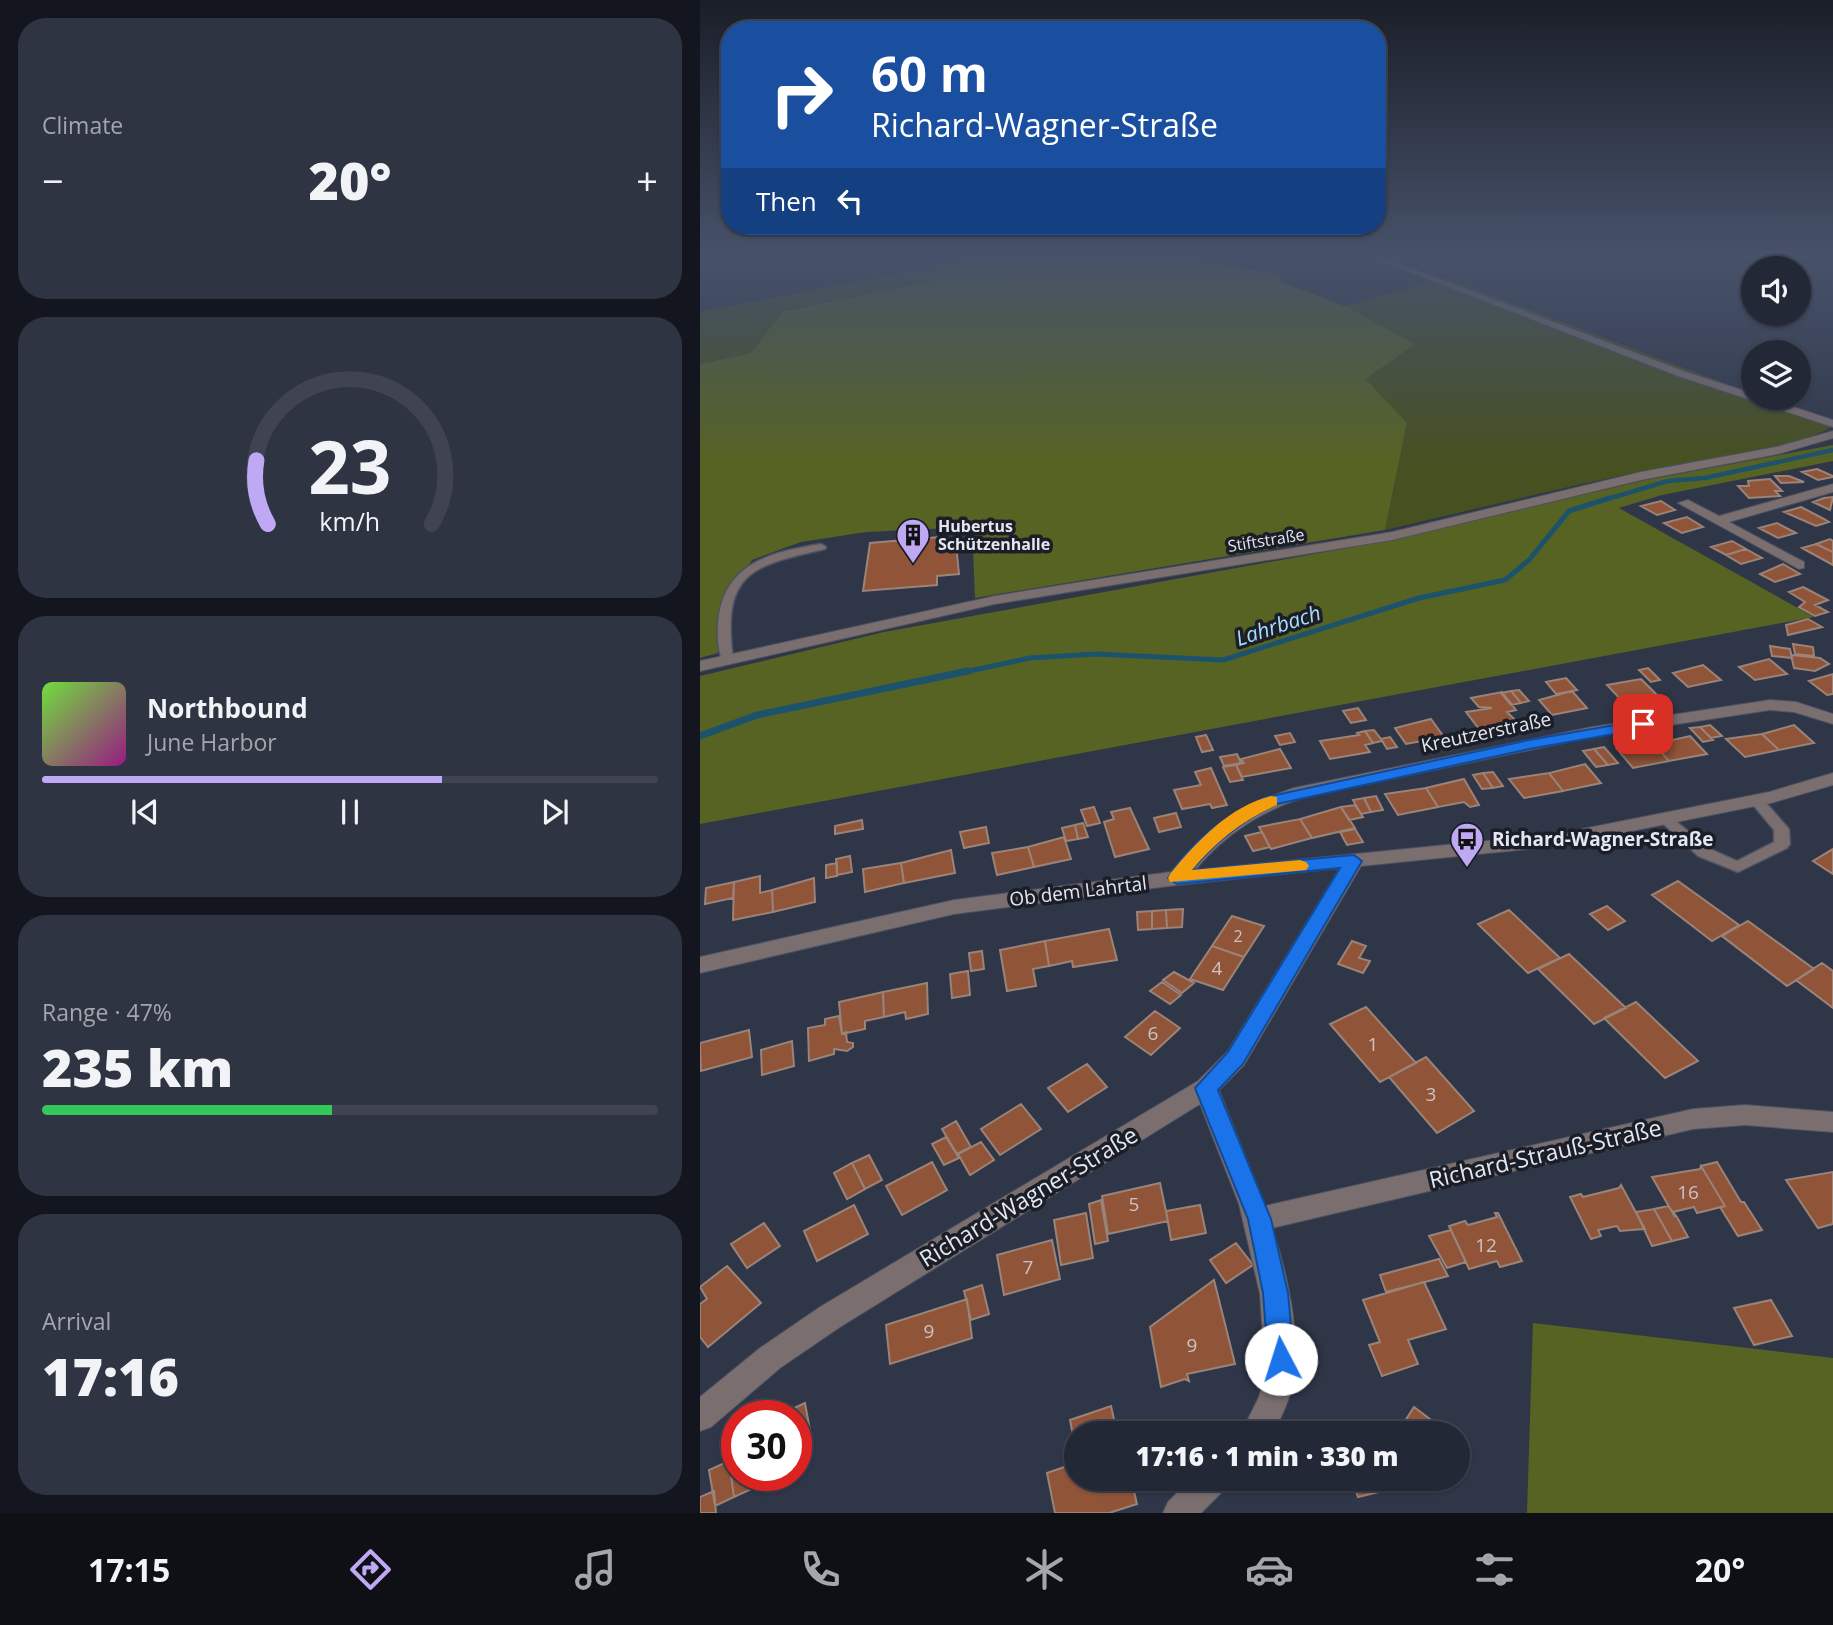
<!DOCTYPE html>
<html lang="en">
<head>
<meta charset="utf-8">
<style>
  :root { --surface:#232836; --page:#2f3442; --text:#f1f3f6; --muted:#a3a6ad; --line:#404451; --accent:#bfa8f4 }
  body { margin:0; font-family:"Open Sans",sans-serif; background:var(--page); color:var(--text); height:100vh; display:flex; flex-direction:column; font-size:26px; white-space:nowrap }
  * { box-sizing:border-box; margin:0 }
  p { font-size:23px; color:var(--muted) }
  .icon { flex:none; width:38px; height:38px; fill:none; stroke:currentColor; stroke-width:2; stroke-linecap:round; stroke-linejoin:round }
  .map { position:relative; flex:1; overflow:hidden }
  .side { display:flex; flex-direction:column; gap:18px; padding:18px; background:#13161e; width:700px }
  .side>* { flex:none }
  .top-card { position:absolute; left:21px; top:21px; width:665px; height:214px; border-radius:28px; box-shadow:0 2px 5px #0004,0 0 0 2px var(--line); background:#1a4fa0; color:#fff; overflow:hidden }
  .fabs { position:absolute; left:1041px; top:256px; display:grid; gap:14px }
  .fabs a { display:grid; place-items:center; width:70px; height:70px; border-radius:50%; background:var(--surface); box-shadow:0 2px 5px #0004,0 0 0 2px var(--line); font-size:35px }
  .speed { position:absolute; left:21px; top:1400px; display:flex; gap:14px; font-size:35px; font-weight:700; text-align:center }
  .speed>* { display:grid; place-content:center; width:91px; height:91px; border-radius:50%; background:var(--surface); box-shadow:0 2px 5px #0004,0 0 0 2px var(--line); line-height:1 }
  .speed .limit { border:10px solid #d22; background:#fff; color:#111 }
  .pin { position:absolute; display:grid; place-items:center; width:60px; height:60px; color:#fff; margin:-30px; border-radius:14px; box-shadow:0 4px 10px #0006 }
  .me { position:absolute; width:77px; margin:-38px; rotate:355deg; stroke-linejoin:round; filter:drop-shadow(0 0 5px #0008) }
  .turn { display:flex; align-items:center; gap:24px; height:147px; padding:0 35px; font-size:32px }
  .turn .icon { width:91px; height:91px; stroke-width:2.5 }
  .turn b { display:block; font-size:49px; line-height:60px }
  .then { display:flex; align-items:center; height:66px; padding:0 35px; background:#0003; gap:14px; font-size:26px }
  .big { font-size:52px; font-weight:800; line-height:1.1 }
  .side .card { flex:1; display:flex; flex-direction:column; justify-content:center; gap:10px; min-width:0; padding:0 24px; border-radius:28px; background:var(--page) }
  .side .dial { align-items:center; gap:0 }
  .dial svg { height:182px; overflow:visible; fill:none; stroke:var(--line); stroke-width:7; stroke-linecap:round; text-anchor:middle }
  .dial text { fill:var(--text); stroke:none }
  .song { display:flex; align-items:center; gap:21px }
  .cover { width:84px; height:84px; border-radius:10px; background:linear-gradient(135deg,hsl(100 70% 55%),hsl(310 70% 35%)) }
  .played { height:7px; border-radius:4px; background:linear-gradient(90deg,var(--accent) 65%,var(--line) 65%) }
  .keys { display:flex; justify-content:space-around; direction:ltr }
  .heat { display:flex; justify-content:space-between; align-items:center; font-size:38px; direction:ltr }
  .charge { height:10px; border-radius:5px; background:linear-gradient(90deg,#34c759 47%,var(--line) 0) }
  .trip { position:absolute; left:364px; top:1421px; width:406px; height:70px; border-radius:35px; background:var(--surface); box-shadow:0 2px 5px #0004,0 0 0 2px var(--line); font-weight:800; line-height:70px; text-align:center }
  .menu { display:flex; height:112px; justify-content:space-around; align-items:center; background:#0e1016; color:var(--muted) }
  .menu .icon { width:49px; height:49px }
  .menu .active { color:var(--accent) }
  .menu b { font-size:32px; color:var(--text) }
  main { display:flex; flex:1; min-height:0 }
  .map>svg:first-child { display:block }
</style>
</head>
<body>
<main>
<section class="side">
<div class="card"><p>Climate</p>
<div class="heat"><a>−</a><b class="big">20°</b><a>+</a></div>
</div>
<div class="card dial"><svg viewBox="0 0 100 80">
<path d="M14 69A42 42 0 1 1 86 69"/>
<path d="M14 69A42 42 0 0 1 9 41" stroke="#bfa8f4"/>
<text x="50" y="56" font-size="32" font-weight="700">23</text>
<text x="50" y="72" font-size="11">km/h</text>
</svg></div>
<div class="card">
<div class="song"><i class="cover"></i><div><b>Northbound</b><p>June Harbor</p></div></div>
<div class="played"></div>
<div class="keys"><svg class="icon" aria-label="previous" viewBox="0 0 24 24"><path d="M18 5L8 12l10 7zM5 5v14"/></svg><svg class="icon" aria-label="pause" viewBox="0 0 24 24"><path d="M8 5v14M16 5v14"/></svg><svg class="icon" aria-label="next" viewBox="0 0 24 24"><path d="M6 5l10 7-10 7zM19 5v14"/></svg></div>
</div>
<div class="card"><p>Range · 47%</p><b class="big">235 km</b><div class="charge"></div></div>
<div class="card"><p>Arrival</p><b class="big">17:16</b></div>
</section>
<div class="map">
<svg width="1133" height="1513" viewBox="0 0 1133 1513">
  <rect width="100%" height="100%" fill="#2f3648"/>
  <path fill="#465021" d="M303 253H467L444 259 364 254 84 310 51 353 0 364V312Z
    M747 278 1053 394 1054 397 1133 425C1102 451 980 463 934 473 851 490 768 511 685 530L707 423 666 379 714 344 645 306Z"/>
  <path fill="#566323" d="M364 254 492 261 579 274 581 282 645 306 715 344 666 379 707 423 685 530 275 598 272 527 166 532 101 542 52 560 24 603 18 653 0 658V364L51 353 83 311Z
    M1133 445V461L962 495 919 508 1114 617 0 824V676L184 632 696 539 946 480Z
    M833 1323 1133 1358V1513H827Z"/>
  <g fill="none" stroke-linecap="round" stroke-linejoin="round">
    <path stroke="#1d526d" stroke-width="4.5" d="M904 500 968 481 1005 478 1133 450"/>
    <path stroke="#1d526d" stroke-width="5" d="M260 673 330 658 396 654 523 660 719 598 805 580 829 560 869 511 910 498"/>
    <path stroke="#1d526d" stroke-width="7" d="M0 736 57 715 268 671"/>
  </g>
  <path fill="#905439" stroke="#9a8379" stroke-width="2" d="M1117 469 1133 476V477L1118 480 1102 472Z
    M1075 476H1089L1104 482 1081 483Z
    M1070 479 1082 491H1075L1080 496 1049 498 1038 486H1049L1048 481Z
    M1133 497 1130 510 1113 502 1124 498Z
    M961 501 975 510 957 515 941 506Z
    M1101 507 1122 518 1129 522 1116 526 1084 512Z
    M987 517 1003 527 982 533 964 523Z
    M1077 523 1096 533 1078 538 1059 528Z
    M239 537V545L256 544 259 574 237 576V585L163 591 170 543Z
    M1130 539 1133 541V552L1116 544Z
    M1032 541 1046 549 1026 555 1011 547Z
    M1116 544 1133 552V565L1102 548Z
    M1046 549 1062 558 1041 564 1026 555Z
    M1083 564 1100 574 1075 582 1060 574Z
    M1103 587 1128 600 1115 605 1128 612 1115 616 1099 607 1105 602 1089 592Z
    M1108 619 1122 627 1088 635 1086 625Z
    M1093 644 1113 647 1114 656 1095 654Z
    M1070 646 1090 649 1092 658 1072 656Z
    M1091 655 1120 658 1129 664 1115 671 1094 668Z
    M1069 659 1087 674 1055 680 1039 667Z
    M1003 665 1021 680 988 687 973 673Z
    M948 668 960 680 951 682 939 670Z
    M1133 674V694L1127 695 1109 681Z
    M866 678 877 690 856 694 846 682Z
    M941 679 956 694 922 701 907 685Z
    M819 690 829 701 821 703 811 691Z
    M811 691 821 703 811 705 801 693Z
    M872 691 887 708 852 715 839 700Z
    M802 692 816 710 807 712 816 721 779 729 766 712 792 708 779 707 771 698Z
    M658 708 666 720 651 723 643 711Z
    M731 719 744 737 706 744 695 728Z
    M1010 725 1022 736 1011 738 1000 727Z
    M1094 725 1114 743 1079 750 1062 734Z
    M1000 727 1013 740 1003 742 990 728Z
    M674 730 681 739 682 741 673 743 665 731Z
    M665 731 673 743 665 745 670 752 630 759 620 741 659 735 657 733Z
    M590 733 595 742 580 745 575 736Z
    M1062 734 1079 750 1045 757 1026 739Z
    M506 735 513 750 502 752 496 737Z
    M990 736 1007 754 969 761 954 744Z
    M690 737 697 747 687 749 681 739Z
    M954 744 969 761 933 768 917 749Z
    M904 747 918 763 908 765 894 749Z
    M580 749 591 768 542 777 536 765 544 763 541 759Z
    M894 749 908 765 896 767 883 751Z
    M537 754 541 763 524 766 520 757Z
    M885 764 901 783 863 791 849 773Z
    M536 765 543 780 530 782 523 767Z
    M511 768 527 805 512 808 510 804 482 809 474 790 501 785 495 772Z
    M793 772 803 786 793 788 783 773Z
    M783 773 793 788 782 789 773 775Z
    M849 773 863 791 824 798 809 779Z
    M764 779 779 805 770 807 764 802 738 807 726 788Z
    M726 788 738 807 698 815 685 794Z
    M676 796 683 810 671 812 664 798Z
    M664 798 671 812 661 814 653 800Z
    M655 805 663 817 649 820 641 807Z
    M394 807 400 823 387 826 381 810Z
    M641 807 655 828 612 838 600 819Z
    M430 808 449 849 415 857 404 822 414 819 411 812Z
    M476 813 481 827 459 832 454 818Z
    M600 819 612 838 571 849 559 827Z
    M162 820 163 829 135 834V826Z
    M383 823 388 837 378 839 375 825Z
    M375 825 378 839 366 841 362 828Z
    M286 827 289 843 264 848 260 832Z
    M655 829 663 842 647 845 640 832Z
    M562 832 570 847 553 851 545 836Z
    M364 837 371 859 334 867 328 847Z
    M328 847 334 867 297 875 292 853Z
    M1133 849V874L1113 861Z
    M251 850 255 873 204 883 201 863Z
    M150 856 152 872 137 875 136 859Z
    M137 863V876L126 878V865Z
    M201 863 204 883 165 892 163 869Z
    M60 876V893L72 890 73 912 33 920 34 882Z
    M114 878 115 902 73 912 72 890Z
    M978 881 1039 925 1012 941 952 895Z
    M34 882 33 898 5 904 6 888Z
    M907 906 925 921 908 930 890 914Z
    M483 909 482 927 467 928 466 910Z
    M466 910 467 928 452 929V911Z
    M809 910 860 958 828 973 778 924Z
    M452 911V929L438 930 437 912Z
    M532 916 564 926 544 957 512 946Z
    M1048 921 1114 969 1087 986 1022 936Z
    M409 929 417 960 373 967 372 961 349 966 345 941Z
    M345 941 349 966 333 969 336 986 307 991 300 950Z
    M652 941 666 946 659 958 670 961 663 973 638 964Z
    M512 946 544 957 523 990 490 979Z
    M282 951 284 969 271 971 269 953Z
    M869 954 926 1008 894 1024 838 969Z
    M1122 963 1133 971V1008L1096 980Z
    M268 971 270 995 252 998 250 974Z
    M474 972 494 983 482 993 463 980Z
    M462 982 481 995 470 1004 450 991Z
    M227 983 228 1014 206 1019 205 1012 184 1017 183 992Z
    M183 992 184 1017 165 1021V1029L142 1034 139 1002Z
    M936 1002 998 1061 965 1078 904 1018Z
    M666 1007 716 1063 680 1082 630 1024Z
    M455 1011 480 1028 451 1055 425 1037Z
    M139 1016 142 1034 146 1032 147 1042 153 1043V1047L147 1051 134 1049V1054L109 1061 108 1028 125 1025V1019Z
    M49 1030 52 1057 1 1071 0 1043Z
    M92 1041 94 1066 62 1075 61 1050Z
    M726 1057 774 1111 737 1133 689 1077Z
    M387 1064 407 1087 368 1112 348 1088Z
    M321 1104 341 1129 300 1155 281 1129Z
    M256 1121 271 1147 257 1154 242 1129Z
    M246 1137 259 1158 244 1165 232 1144Z
    M281 1142 294 1160 270 1175 258 1154Z
    M169 1155 182 1180 165 1189 152 1163Z
    M232 1162 247 1190 202 1215 186 1186Z
    M1017 1162 1041 1202H1044L1062 1230 1038 1236 1020 1207 1025 1206 1001 1166Z
    M152 1163 165 1189 147 1199 134 1173Z
    M1001 1166 1025 1206 997 1213 994 1207 973 1212 975 1217 952 1177 1000 1169Z
    M1133 1172V1224L1118 1228 1086 1180Z
    M460 1183 468 1221 408 1234 402 1196Z
    M921 1185 945 1229 920 1231 917 1226 898 1230 901 1236 891 1239 870 1197 881 1194 883 1197 919 1188Z
    M401 1200 408 1241 395 1244 389 1204Z
    M154 1205 168 1234 117 1261 104 1231Z
    M500 1205 506 1233 471 1240 466 1211Z
    M968 1206 977 1217 988 1237 972 1241 954 1209Z
    M954 1209 972 1241 952 1246 936 1212Z
    M386 1213 393 1258 361 1265 354 1220Z
    M795 1213H798L822 1261 800 1267 797 1261 769 1269 749 1226 765 1221 768 1225 797 1217Z
    M64 1223 80 1246 47 1268 31 1244Z
    M751 1230 766 1262 747 1268 729 1236Z
    M352 1240 360 1279 304 1295 297 1255Z
    M536 1243 553 1265 526 1283 510 1260Z
    M739 1259 748 1276 686 1292 680 1275Z
    M27 1266 61 1303 8 1347 0 1337V1304L7 1299 0 1287Z
    M514 1280 535 1364 487 1374 489 1381 485 1379 461 1387 450 1327Z
    M724 1282 746 1329 708 1340 718 1364 682 1376 669 1345 680 1342 663 1300Z
    M282 1285 289 1314 271 1320 264 1291Z
    M267 1299 272 1338 190 1364 186 1325Z
    M1071 1300 1092 1336 1054 1345 1034 1308Z
    M105 1403 113 1447 108 1450 110 1462 96 1468V1416H77Z
    M411 1406 417 1433H376V1451L370 1420Z
    M714 1407 743 1429 740 1433H721L705 1421Z
    M701 1422 705 1433H662Z
    M37 1457V1475H54L56 1487 34 1497 29 1461Z
    M29 1461 34 1497 15 1506 9 1470Z
    M376 1463V1479H431L437 1504 409 1513H355L347 1473Z
    M652 1479H691L680 1482 683 1491 658 1497Z
    M14 1491 16 1513H0V1497Z"/>
  <g fill="none" stroke-linecap="round" stroke-linejoin="round">
    <defs>
      <path id="service" d="M121 544 126 547 125 549C50 566 22 573 33 659L27 663 23 662C18 651 17 636 18 624 22 563 71 552 121 544Z
        M1056 795 1061 797 1089 829 1090 844 1087 848 1038 872 998 856 959 820 961 817H971L1008 848 1037 861 1074 842V830L1049 800Z"/>
      <path id="minor" d="M661 253H671L986 372 1054 394V397H1063L1133 420V427L978 376Z
        M1133 431V438L1078 454 941 480 692 540 295 604 0 671V661L295 596 692 532 941 472 1076 447Z
        M1133 484V492L1029 522 1104 562V568L1099 569 978 503 988 500 1019 516Z
        M1070 700 1096 702 1133 714V724L1094 712 1070 710 892 737 604 797C560 812 525 834 495 870L857 834 1069 792 1133 773V785L1071 803 857 846 661 866 544 1065 519 1090 565 1206 993 1109 1045 1105 1133 1112V1132L1045 1125 993 1129 572 1228C586 1269 601 1334 594 1378 591 1397 582 1416 573 1433H541L559 1397 565 1373 560 1294 539 1204 500 1104 140 1327 80 1368 11 1427 0 1431V1397L60 1348 120 1307 498 1081 528 1051 640 868 477 885 254 914 0 973V957L254 900 471 872C505 831 543 805 594 788L892 727Z
        M491 1479H529L524 1490 501 1513H463L468 1502Z"/>
    </defs>
    <use href="#service" stroke="#4c5263" stroke-width="3"/>
    <use href="#minor" stroke="#4c5263" stroke-width="2"/>
    <use href="#service" fill="#7a6e6f" fill-rule="evenodd"/>
    <use href="#minor" fill="#7a6e6f" fill-rule="evenodd"/>
  </g>
  <linearGradient id="sky" x2="0" y2="1"><stop stop-color="#1a1e28"/><stop offset="0.55" stop-color="#47526a"/><stop offset="1" stop-color="#47526a" stop-opacity="0"/></linearGradient>
  <rect width="1133" height="464" fill="url(#sky)"/>
  <path fill="#1a73e8" stroke="#114b97" stroke-width="2" d="M943 720 948 721V728L829 749 577 804C545 818 514 843 492 870L654 855 662 861 543 1064 518 1090 571 1219 588 1293 594 1359 590 1368 581 1372 572 1368 568 1359 563 1293 548 1219 495 1088 528 1052 640 868 477 884 468 878C490 842 528 813 567 797L829 740Z"/>
  <path fill="#f59e0b" d="M571 796 577 797V805C544 819 514 843 492 870L600 860 606 862 609 866 606 870 470 882 468 878 470 874C496 842 530 806 571 796Z"/>
  <defs>
    <symbol id="building-pin" viewBox="-11 -11 22 30"><path d="M0 17L-7.5 6A9.5 9.5 0 1 1 7.5 6Z" fill="#bfa8f4" stroke="#1b1e26"/><path d="M-4-6H4V6H1V3H-1V6H-4ZM-2.5-4.3h1.7v1.8h-1.7ZM.8-4.3h1.7v1.8H.8ZM-2.5-1h1.7V.8h-1.7ZM.8-1h1.7V.8H.8Z" fill="#111"/></symbol>
    <symbol id="bus-pin" viewBox="-11 -11 22 30"><path d="M0 17L-7.5 6A9.5 9.5 0 1 1 7.5 6Z" fill="#bfa8f4" stroke="#1b1e26"/><path d="M-5-6H5V4H4V6H2V4H-2V6H-4V4H-5ZM-3.5-4V0h7V-4ZM-3.5 1.2v1.5H-2V1.2ZM2 1.2v1.5H3.5V1.2Z" fill="#111"/></symbol>
  </defs>
  <g fill-rule="evenodd">
    <use href="#building-pin" x="194" y="516" width="38" height="52"/>
    <use href="#bus-pin" x="748" y="820" width="38" height="52"/>
  </g>
  <g text-anchor="middle" dominant-baseline="central" stroke-width="7" stroke-linejoin="round" paint-order="stroke">
    <g font-size="16" font-weight="bold" fill="#e2e7f2" stroke="#1b1e26" text-anchor="start">
      <text x="238" y="526">Hubertus<tspan x="238" dy="18">Schützenhalle</tspan></text>
    </g>
    <g font-size="16" fill="#e2e7f2" stroke="#1b1e26">
      <text transform="translate(566 540) rotate(-9)">Stiftstraße</text>
    </g>
    <g font-size="16" fill="#cec2c4">
      <text x="538" y="936">2</text>
    </g>
    <g font-size="19" fill="#e2e7f2" stroke="#1b1e26">
      <text transform="translate(786 732) rotate(-12)">Kreutzerstraße</text>
      <text transform="translate(378 891) rotate(-7)">Ob dem Lahrtal</text>
    </g>
    <g font-size="19" font-weight="bold" fill="#e2e7f2" stroke="#1b1e26" text-anchor="start">
      <text x="792" y="839">Richard-Wagner-Straße</text>
    </g>
    <g font-size="19" fill="#cec2c4">
      <text x="517" y="968">4</text>
      <text x="453" y="1033">6</text>
      <text x="673" y="1044">1</text>
      <text x="731" y="1094">3</text>
      <text x="988" y="1192">16</text>
      <text x="434" y="1204">5</text>
      <text x="786" y="1245">12</text>
      <text x="328" y="1267">7</text>
      <text x="229" y="1331">9</text>
      <text x="492" y="1345">9</text>
    </g>
    <g font-size="21" font-style="italic" fill="#a8deff" stroke="#1b1e26">
      <text transform="translate(578 625) rotate(-18)">Lahrbach</text>
    </g>
    <g font-size="23" fill="#e2e7f2" stroke="#1b1e26">
      <text transform="translate(845 1153) rotate(-13)">Richard-Strauß-Straße</text>
      <text transform="translate(328 1196) rotate(-31)">Richard-Wagner-Straße</text>
    </g>
  </g>
</svg>
<div class="fabs">
<a><svg class="icon" aria-label="sound" viewBox="0 0 24 24"><path d="M4 9h4l5-4v14l-5-4H4zM17 9q2 3 0 6"/></svg></a>
<a><svg class="icon" aria-label="layers" viewBox="0 0 24 24"><path d="M12 4l9 5-9 5-9-5zM3 14l9 5 9-5"/></svg></a>
</div>
<div class="speed"><div class="limit">30</div></div>
<div class="pin" style="left:943px;top:724px;background:#d93025"><svg class="icon" aria-label="arrive" viewBox="0 0 24 24"><path d="M6 21V4h12l-3 4 3 4H6"/></svg></div>
<svg class="me" style="left:581px;top:1359px" viewBox="-20 -20 40 40"><circle r="19" fill="#fff"/><path d="M0-13L10 11 0 6-10 11z" fill="#1a73e8"/></svg>
<div class="trip">17:16 · 1 min · 330 m</div>
<div class="top-card">
<div class="turn"><svg class="icon" aria-label="right" viewBox="0 0 24 24"><path d="M7 20v-9h11M14 6l5 5-5 5"/></svg><div><b>60 m</b>Richard-Wagner-Straße</div></div>
<div class="then">Then<svg class="icon" aria-label="left" viewBox="0 0 24 24"><path d="M17 20v-9H6M10 6l-5 5 5 5"/></svg></div>
</div>
</div>
</main>
<nav class="menu">
<b>17:15</b>
<svg class="icon active" aria-label="directions" viewBox="0 0 24 24"><path d="M12 3l9 9-9 9-9-9zM9 14v-3h6M13 9l2 2-2 2"/></svg>
<svg class="icon" aria-label="music" viewBox="0 0 24 24"><path d="M9 18V5l10-2v13"/><circle cx="6" cy="18" r="3"/><circle cx="16" cy="16" r="3"/></svg>
<svg class="icon" aria-label="phone" viewBox="0 0 24 24"><path d="M5 4h4l2 5-3 2q2 4 5 5l2-3 5 2v4C11 20 4 13 5 4z"/></svg>
<svg class="icon" aria-label="climate" viewBox="0 0 24 24"><path d="M12 3v18M4 7l16 10M4 17L20 7"/></svg>
<svg class="icon" aria-label="car" viewBox="0 0 24 24"><path d="M5 17H2v-5l4-1 3-4h7l3 4 3 1v5h-3M9 17h6M6 11h13"/><circle cx="7" cy="17" r="2"/><circle cx="17" cy="17" r="2"/></svg>
<svg class="icon" aria-label="filters" viewBox="0 0 24 24"><path d="M4 7h16M4 17h16"/><circle cx="9" cy="7" r="2"/><circle cx="15" cy="17" r="2"/></svg>
<b>20°</b>
</nav>
</body>
</html>
